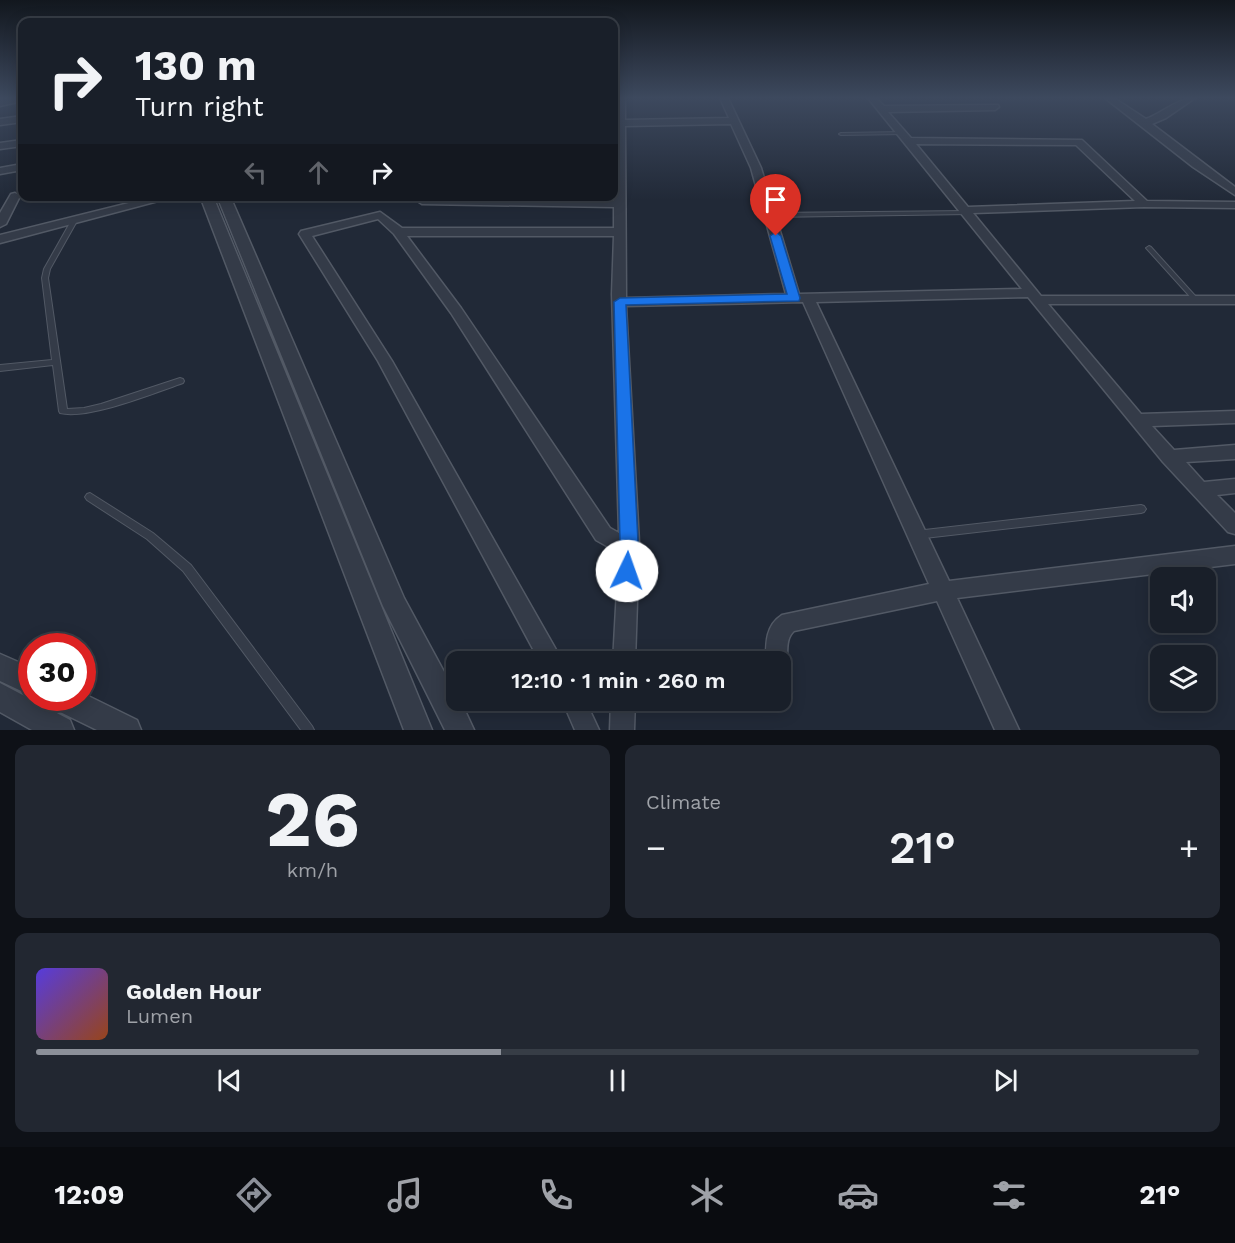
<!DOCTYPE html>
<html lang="en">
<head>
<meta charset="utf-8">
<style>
  :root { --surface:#191f29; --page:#222731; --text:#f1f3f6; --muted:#9fa2a8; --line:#373d46; --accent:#8c9099 }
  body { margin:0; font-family:"Work Sans",sans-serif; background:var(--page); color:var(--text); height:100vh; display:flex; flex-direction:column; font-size:22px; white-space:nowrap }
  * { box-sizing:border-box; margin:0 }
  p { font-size:20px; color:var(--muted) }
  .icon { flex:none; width:33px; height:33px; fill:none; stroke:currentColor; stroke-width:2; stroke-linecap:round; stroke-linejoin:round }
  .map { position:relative; height:730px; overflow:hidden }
  .sheet { display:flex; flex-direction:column; gap:15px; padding:15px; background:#0e1117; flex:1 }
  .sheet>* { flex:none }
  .top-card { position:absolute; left:18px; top:18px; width:600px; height:183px; border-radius:12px; box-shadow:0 3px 15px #0003,0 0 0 2px var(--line); background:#191f29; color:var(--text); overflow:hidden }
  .controls { position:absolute; left:1150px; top:567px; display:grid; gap:12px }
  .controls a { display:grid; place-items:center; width:66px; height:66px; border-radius:12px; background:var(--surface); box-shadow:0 3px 15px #0003,0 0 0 2px var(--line); font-size:30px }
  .speed { position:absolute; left:18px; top:633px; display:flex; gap:12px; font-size:30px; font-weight:700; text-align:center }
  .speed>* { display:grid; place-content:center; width:78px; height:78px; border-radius:50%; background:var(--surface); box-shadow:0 3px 15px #0003,0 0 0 2px var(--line); line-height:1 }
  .speed .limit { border:9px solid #d22; background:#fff; color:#111 }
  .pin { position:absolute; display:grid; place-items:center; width:51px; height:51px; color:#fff; margin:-62px -26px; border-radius:50% 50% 50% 0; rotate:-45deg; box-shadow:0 0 6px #0007 }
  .pin .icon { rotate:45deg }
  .me { position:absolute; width:66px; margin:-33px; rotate:3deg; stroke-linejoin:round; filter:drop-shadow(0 0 4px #0008) }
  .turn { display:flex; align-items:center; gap:21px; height:126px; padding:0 18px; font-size:27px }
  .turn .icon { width:78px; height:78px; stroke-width:2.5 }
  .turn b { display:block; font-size:42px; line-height:51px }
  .lanes { display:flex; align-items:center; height:57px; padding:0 18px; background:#0003; justify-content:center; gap:30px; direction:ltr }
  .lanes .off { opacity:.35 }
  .big { font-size:45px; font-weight:600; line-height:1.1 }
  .sheet .widget { flex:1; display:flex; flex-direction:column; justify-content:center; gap:9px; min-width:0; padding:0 21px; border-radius:12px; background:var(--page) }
  .sheet .dial { align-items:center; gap:0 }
  .dial b { font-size:78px; line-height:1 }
  .song { display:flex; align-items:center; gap:18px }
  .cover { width:72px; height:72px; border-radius:9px; background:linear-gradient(135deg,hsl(250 70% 55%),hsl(20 70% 35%)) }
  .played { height:6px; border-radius:3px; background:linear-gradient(90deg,var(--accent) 40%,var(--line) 40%) }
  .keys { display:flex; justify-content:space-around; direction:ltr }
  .heat { display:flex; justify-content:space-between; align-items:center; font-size:33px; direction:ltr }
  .sheet .tiles { flex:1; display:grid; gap:15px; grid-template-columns:1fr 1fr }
  .widget:last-child { grid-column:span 2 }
  .trip { position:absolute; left:446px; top:651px; width:345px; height:60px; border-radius:12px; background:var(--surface); box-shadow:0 3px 15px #0003,0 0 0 2px var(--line); font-weight:600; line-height:60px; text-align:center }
  .tab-bar { display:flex; height:96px; justify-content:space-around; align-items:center; background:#0a0c10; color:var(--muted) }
  .tab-bar .icon { width:42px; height:42px }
  .tab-bar .on { color:var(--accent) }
  .tab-bar b { font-size:27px; color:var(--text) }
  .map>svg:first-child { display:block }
</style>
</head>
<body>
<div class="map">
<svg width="1235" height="730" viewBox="0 0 1235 730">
  <rect width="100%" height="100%" fill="#212937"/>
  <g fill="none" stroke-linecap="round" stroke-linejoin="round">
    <defs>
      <path id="service" d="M903 132 905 133V134L841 135 839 134 841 133Z
        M968 211 970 212V214L770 217 767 215 770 213Z
        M74 219 77 221 50 269 48 278 67 409 84 408 101 404 180 378 183 379 184 381 183 383C154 393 88 420 60 413L59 411 53 365 0 371V365L52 360 42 278 44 269 71 221Z
        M1149 246 1151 247 1198 299 1199 300 1198 301H1194L1147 249 1146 248Z
        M90 493 153 533 191 565 312 726 314 730H301L183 571 147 539 87 500 85 497 87 494Z
        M1141 505 1144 506 1146 509 1144 512 1141 513 916 539 913 538 911 535 913 532 916 531Z"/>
      <path id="minor" d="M14 98H22V101L0 106V100Z
        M617 98H625V120L729 118 720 98H728L761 168 799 294 1022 289 868 98H876L884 106 998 105 999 107 995 110 888 112 911 138 1082 140 1147 201 1235 202V208L1144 207 973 213 1041 296H1235V304H1048L1141 414 1235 411V423L1152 426 1174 450 1235 445V459L1186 462 1204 482 1235 479V493L1217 495 1235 513V534L1228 532 1163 462 1028 297 816 302 949 581 1235 546V564L957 598 1019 730H995L937 601 794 631C783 641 790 657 785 670L780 672V662H766C766 644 765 626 782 615L929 584 803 302 626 306 639 542 635 662H613L619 553 596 540 451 313 394 234 378 219 312 236 392 361 563 662H540L378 361 299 234 301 231 380 212 402 228H614V207L422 204 410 196 614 201ZM731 124 751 168 786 294 626 298 625 126ZM916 144 1076 145 1135 201 968 207ZM407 236H614L612 294 619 533 610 528 461 308Z
        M1105 98H1114L1146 119C1162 113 1178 98 1195 98L1166 118 1152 124 1235 187V195L1193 167Z
        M22 116V122L0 125V119Z
        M22 140V146L0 149V143Z
        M22 164V170L0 174V168Z
        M15 193 20 196 6 224 0 227V213L11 194Z
        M157 196H177L0 243V235Z
        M562 700H585L599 730H575Z
        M611 700H635L634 730H610Z"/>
      <path id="tertiary" d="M200 196H213L432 730H404Z
        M217 196H230L404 598 456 694V700H460L474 730H445L383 606Z
        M0 654 32 668V696L0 681Z
        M0 683 70 720 74 730H32L0 712Z
        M82 693 137 720 141 730H97L52 708 48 698H82Z"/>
    </defs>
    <use href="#service" stroke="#525965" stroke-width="2"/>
    <use href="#minor" stroke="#525965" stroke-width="3"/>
    <use href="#tertiary" stroke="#525965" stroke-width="3"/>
    <use href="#service" fill="#343b48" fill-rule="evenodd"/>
    <use href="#minor" fill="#343b48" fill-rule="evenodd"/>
    <use href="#tertiary" fill="#343b48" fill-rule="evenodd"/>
  </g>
  <linearGradient id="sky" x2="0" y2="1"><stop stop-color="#12171e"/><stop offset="0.49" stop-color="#3d495e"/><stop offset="1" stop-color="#3d495e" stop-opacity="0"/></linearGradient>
  <rect width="1235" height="200" fill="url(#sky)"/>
  <path fill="#1a73e8" stroke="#114b97" stroke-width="1.5" d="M776 232 781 236 800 298 799 301 626 305 638 542 637 571 634 577 627 579 621 577 618 571 620 542 614 302 620 298 787 294 770 236Z"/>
</svg>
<div class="controls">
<a><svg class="icon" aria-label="sound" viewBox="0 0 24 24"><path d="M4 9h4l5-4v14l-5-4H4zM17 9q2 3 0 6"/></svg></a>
<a><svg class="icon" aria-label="layers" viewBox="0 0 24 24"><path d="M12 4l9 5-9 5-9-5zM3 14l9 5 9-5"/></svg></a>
</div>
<div class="speed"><div class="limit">30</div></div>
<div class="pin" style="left:776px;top:236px;background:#d93025"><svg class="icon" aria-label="arrive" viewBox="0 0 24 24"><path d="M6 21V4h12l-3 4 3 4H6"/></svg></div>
<svg class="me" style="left:627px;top:571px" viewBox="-20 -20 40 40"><circle r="19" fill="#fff"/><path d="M0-13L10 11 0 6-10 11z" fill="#1a73e8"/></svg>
<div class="trip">12:10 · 1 min · 260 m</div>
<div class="top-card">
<div class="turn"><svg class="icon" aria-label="right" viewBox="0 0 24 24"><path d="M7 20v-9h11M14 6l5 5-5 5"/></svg><div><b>130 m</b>Turn right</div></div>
<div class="lanes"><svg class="icon off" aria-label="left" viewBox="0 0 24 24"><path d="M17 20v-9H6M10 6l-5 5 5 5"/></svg><svg class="icon off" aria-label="ahead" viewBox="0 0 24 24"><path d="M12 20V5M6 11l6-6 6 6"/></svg><svg class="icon" aria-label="right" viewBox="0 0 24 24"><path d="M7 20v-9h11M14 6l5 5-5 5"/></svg></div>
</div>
</div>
<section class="sheet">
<div class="tiles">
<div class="widget dial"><b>26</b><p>km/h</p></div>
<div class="widget"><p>Climate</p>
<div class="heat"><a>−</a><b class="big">21°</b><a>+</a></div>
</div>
<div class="widget">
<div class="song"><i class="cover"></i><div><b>Golden Hour</b><p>Lumen</p></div></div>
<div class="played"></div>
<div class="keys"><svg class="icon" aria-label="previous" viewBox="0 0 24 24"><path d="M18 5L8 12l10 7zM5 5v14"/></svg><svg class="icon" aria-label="pause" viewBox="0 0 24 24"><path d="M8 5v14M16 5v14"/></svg><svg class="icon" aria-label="next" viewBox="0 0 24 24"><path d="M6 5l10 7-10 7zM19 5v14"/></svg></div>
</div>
</div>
</section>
<nav class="tab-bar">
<b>12:09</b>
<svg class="icon on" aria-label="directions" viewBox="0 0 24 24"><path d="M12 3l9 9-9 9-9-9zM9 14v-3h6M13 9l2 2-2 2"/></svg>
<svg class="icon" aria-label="music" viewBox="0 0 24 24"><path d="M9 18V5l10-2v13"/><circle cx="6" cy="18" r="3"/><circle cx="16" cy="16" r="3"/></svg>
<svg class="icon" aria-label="phone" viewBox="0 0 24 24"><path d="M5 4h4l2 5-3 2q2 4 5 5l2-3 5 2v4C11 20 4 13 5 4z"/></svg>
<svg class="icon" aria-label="climate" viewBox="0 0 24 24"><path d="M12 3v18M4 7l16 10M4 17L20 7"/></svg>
<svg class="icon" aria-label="car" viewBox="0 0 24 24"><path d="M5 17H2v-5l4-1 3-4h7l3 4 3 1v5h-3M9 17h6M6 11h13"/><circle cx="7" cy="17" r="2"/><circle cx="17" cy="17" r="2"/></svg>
<svg class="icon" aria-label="filters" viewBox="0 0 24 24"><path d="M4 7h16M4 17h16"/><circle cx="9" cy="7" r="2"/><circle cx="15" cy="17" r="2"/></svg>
<b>21°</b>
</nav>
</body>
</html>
